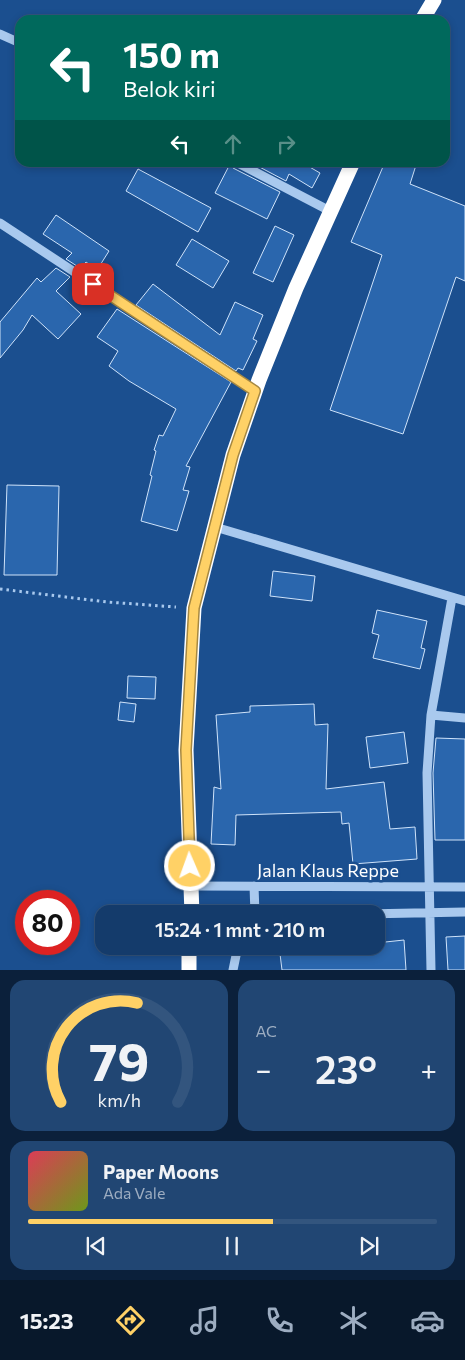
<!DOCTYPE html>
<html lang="id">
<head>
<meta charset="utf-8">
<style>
  :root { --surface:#143b6b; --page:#214673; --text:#f1f3f6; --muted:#9dadc1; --line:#33557e; --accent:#ffd166 }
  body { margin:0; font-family:Commissioner,sans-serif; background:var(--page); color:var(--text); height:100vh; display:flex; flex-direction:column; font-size:19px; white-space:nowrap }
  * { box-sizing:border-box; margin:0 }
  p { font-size:16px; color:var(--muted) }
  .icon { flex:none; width:28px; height:28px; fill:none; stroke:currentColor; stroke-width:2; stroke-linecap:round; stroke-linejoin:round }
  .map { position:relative; height:970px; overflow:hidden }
  .panel { display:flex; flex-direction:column; gap:10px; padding:10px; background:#0b203b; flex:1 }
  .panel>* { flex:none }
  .hud { position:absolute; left:15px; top:15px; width:435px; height:152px; border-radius:15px; box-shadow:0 2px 8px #0003,0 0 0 1px var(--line); background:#00695c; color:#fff; overflow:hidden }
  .speed { position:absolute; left:15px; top:890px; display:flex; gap:10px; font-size:25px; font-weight:700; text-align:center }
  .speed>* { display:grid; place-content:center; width:65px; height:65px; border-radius:50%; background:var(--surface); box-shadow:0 2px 8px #0003,0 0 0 1px var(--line); line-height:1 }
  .speed .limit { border:8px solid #d22; background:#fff; color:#111 }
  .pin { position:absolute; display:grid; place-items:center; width:42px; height:42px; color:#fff; margin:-21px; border-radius:10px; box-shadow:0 2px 8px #0006 }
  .me { position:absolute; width:55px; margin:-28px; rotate:358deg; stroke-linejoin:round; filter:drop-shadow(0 0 4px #0008) }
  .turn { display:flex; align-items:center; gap:18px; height:105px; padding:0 25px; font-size:22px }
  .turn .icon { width:65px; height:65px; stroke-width:2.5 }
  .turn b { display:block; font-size:35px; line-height:42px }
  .lanes { display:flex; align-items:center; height:48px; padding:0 25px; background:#0003; justify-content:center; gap:25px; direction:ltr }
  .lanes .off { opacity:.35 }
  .big { font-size:38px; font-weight:600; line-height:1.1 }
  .panel .tile { flex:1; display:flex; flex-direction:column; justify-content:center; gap:8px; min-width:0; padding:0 18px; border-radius:15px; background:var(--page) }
  .panel .dial { align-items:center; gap:0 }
  .dial svg { height:130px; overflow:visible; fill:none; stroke:var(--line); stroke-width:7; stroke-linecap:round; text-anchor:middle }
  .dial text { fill:var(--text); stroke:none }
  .song { display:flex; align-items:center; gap:15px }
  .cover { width:60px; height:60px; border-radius:8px; background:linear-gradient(135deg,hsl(350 70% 55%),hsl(80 70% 35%)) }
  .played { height:5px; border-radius:2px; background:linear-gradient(90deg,var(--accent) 60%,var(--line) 60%) }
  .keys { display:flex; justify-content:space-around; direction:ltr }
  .heat { display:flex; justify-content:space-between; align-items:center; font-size:28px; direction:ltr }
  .panel .tiles { flex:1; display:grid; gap:10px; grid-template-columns:1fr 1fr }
  .tile:last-child { grid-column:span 2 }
  .trip { position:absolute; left:95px; top:905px; width:290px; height:50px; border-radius:15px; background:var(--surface); box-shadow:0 2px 8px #0003,0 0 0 1px var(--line); font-weight:600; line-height:50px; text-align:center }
  .tab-bar { display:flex; height:80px; justify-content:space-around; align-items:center; background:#08182b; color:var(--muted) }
  .tab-bar .icon { width:35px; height:35px }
  .tab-bar .on { color:var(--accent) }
  .tab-bar b { font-size:22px; color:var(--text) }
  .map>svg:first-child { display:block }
</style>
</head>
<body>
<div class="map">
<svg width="465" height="970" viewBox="0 0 465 970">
  <rect width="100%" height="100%" fill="#1b4f8f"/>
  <path fill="#2a66ad" stroke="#cfe3fa" d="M250 162H301L320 173 312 188 289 174 286 181Z
    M385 162H417L410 184 465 206V281L456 277 403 434 330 410 382 255 351 242Z
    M230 164 233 168 280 192 267 219 215 193Z
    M138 169 211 208 198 232 126 191Z
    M56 215 109 251 97 270 86 262 80 268 66 259 72 253 43 234Z
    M275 226 294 235 273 282 253 273Z
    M192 239 229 261 213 288 176 265Z
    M56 268 70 277 56 291 81 314 58 339 32 315 23 330 0 358V322L37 278 41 282Z
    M153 284 220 335 235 302 263 315 253 339 257 341 243 370 238 368 236 371 136 305Z
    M117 309 231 382 186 466 190 467 183 490 189 491 177 531 141 521 152 476 150 475 156 451 154 450 159 435 163 436 176 409 129 381 109 366 118 351 97 337Z
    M7 485 59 486 57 575H4Z
    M273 571 315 576 312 601 270 596Z
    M377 610 427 621 421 648 425 649 420 669 373 658 379 635 372 633Z
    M128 676 156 677 155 699 127 698Z
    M120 702 136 704 134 722 118 720Z
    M314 704 315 725 328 724 326 789 384 782 390 829 415 827 417 859 353 864 349 823 342 824 341 812 236 815 235 845 211 844 214 787 221 789 216 715 250 712V706Z
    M404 732 408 763 370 768 366 737Z
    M436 738 465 739V840H435L433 773Z
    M465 936V970H448L446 937Z
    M404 940 406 970H282L279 946H376V943Z"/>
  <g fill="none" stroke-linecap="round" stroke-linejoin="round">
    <path stroke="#a9c9ee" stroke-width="3" stroke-dasharray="2.5 4" stroke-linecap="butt" d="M0 589 107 602 176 607"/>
    <path stroke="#a9c9ee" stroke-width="9" d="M0 34 20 43
      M236 162 330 211
      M0 223 255 391
      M215 527 465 601
      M431 715 465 718
      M191 886 465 887
      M254 886 255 914
      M364 914 465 912
      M233 970 238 946
      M431 970 427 773 431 715 452 598"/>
    <path stroke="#fff" stroke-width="15" d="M422 20 434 0
      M192 914 186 750 194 608 233 455 259 380 296 288 353 162
      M189 946V970"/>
  </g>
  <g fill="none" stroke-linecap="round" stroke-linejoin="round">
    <defs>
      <path id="route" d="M93 284 255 391 233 455 194 608 186 750 190 866"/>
    </defs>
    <use href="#route" stroke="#a68842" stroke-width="12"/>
    <use href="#route" stroke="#ffd166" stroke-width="9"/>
  </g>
  <g text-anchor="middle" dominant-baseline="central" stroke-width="5" stroke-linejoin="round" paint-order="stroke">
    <g font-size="18" fill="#fff" stroke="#1b4f8f">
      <text x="328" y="870">Jalan Klaus Reppe</text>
    </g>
  </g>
</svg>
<div class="speed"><div class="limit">80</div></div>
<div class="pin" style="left:93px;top:284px;background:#d93025"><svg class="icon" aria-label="arrive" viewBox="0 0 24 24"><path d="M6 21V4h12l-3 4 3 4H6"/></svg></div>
<svg class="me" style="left:190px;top:866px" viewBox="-20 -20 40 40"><circle r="17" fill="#ffd166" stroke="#fff" stroke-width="3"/><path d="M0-11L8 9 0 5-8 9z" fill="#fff"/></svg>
<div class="trip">15:24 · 1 mnt · 210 m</div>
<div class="hud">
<div class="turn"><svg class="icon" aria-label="left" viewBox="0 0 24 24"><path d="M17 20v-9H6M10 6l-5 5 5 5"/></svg><div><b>150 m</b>Belok kiri</div></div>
<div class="lanes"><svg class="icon" aria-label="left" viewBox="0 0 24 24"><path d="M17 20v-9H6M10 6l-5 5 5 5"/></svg><svg class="icon off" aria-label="ahead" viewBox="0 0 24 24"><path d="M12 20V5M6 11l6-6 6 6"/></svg><svg class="icon off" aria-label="right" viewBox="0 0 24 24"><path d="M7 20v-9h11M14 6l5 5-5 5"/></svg></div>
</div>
</div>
<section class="panel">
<div class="tiles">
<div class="tile dial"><svg viewBox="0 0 100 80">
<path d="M14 69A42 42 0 1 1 86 69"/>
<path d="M14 69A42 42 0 0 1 61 8" stroke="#ffd166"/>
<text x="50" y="56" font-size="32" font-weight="700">79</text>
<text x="50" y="72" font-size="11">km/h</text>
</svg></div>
<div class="tile"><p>AC</p>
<div class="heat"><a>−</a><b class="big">23°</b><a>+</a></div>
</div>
<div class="tile">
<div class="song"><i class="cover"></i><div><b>Paper Moons</b><p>Ada Vale</p></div></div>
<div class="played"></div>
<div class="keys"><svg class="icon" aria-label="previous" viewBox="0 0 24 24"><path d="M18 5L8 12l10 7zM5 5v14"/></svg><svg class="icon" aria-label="pause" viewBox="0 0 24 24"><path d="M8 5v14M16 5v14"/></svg><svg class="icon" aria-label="next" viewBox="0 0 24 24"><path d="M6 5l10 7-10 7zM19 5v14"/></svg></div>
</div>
</div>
</section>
<nav class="tab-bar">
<b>15:23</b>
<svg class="icon on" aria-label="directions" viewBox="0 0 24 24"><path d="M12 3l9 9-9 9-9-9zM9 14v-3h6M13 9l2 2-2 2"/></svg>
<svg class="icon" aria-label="music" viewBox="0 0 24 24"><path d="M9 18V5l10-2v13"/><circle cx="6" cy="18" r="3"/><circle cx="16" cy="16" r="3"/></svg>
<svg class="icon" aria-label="phone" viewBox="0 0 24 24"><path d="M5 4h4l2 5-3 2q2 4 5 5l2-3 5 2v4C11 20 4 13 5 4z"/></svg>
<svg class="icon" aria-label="climate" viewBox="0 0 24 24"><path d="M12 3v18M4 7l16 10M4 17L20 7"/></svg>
<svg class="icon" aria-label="car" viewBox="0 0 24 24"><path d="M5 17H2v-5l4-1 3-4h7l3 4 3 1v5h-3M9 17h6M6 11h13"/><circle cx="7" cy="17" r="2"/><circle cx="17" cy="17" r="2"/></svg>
</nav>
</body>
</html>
